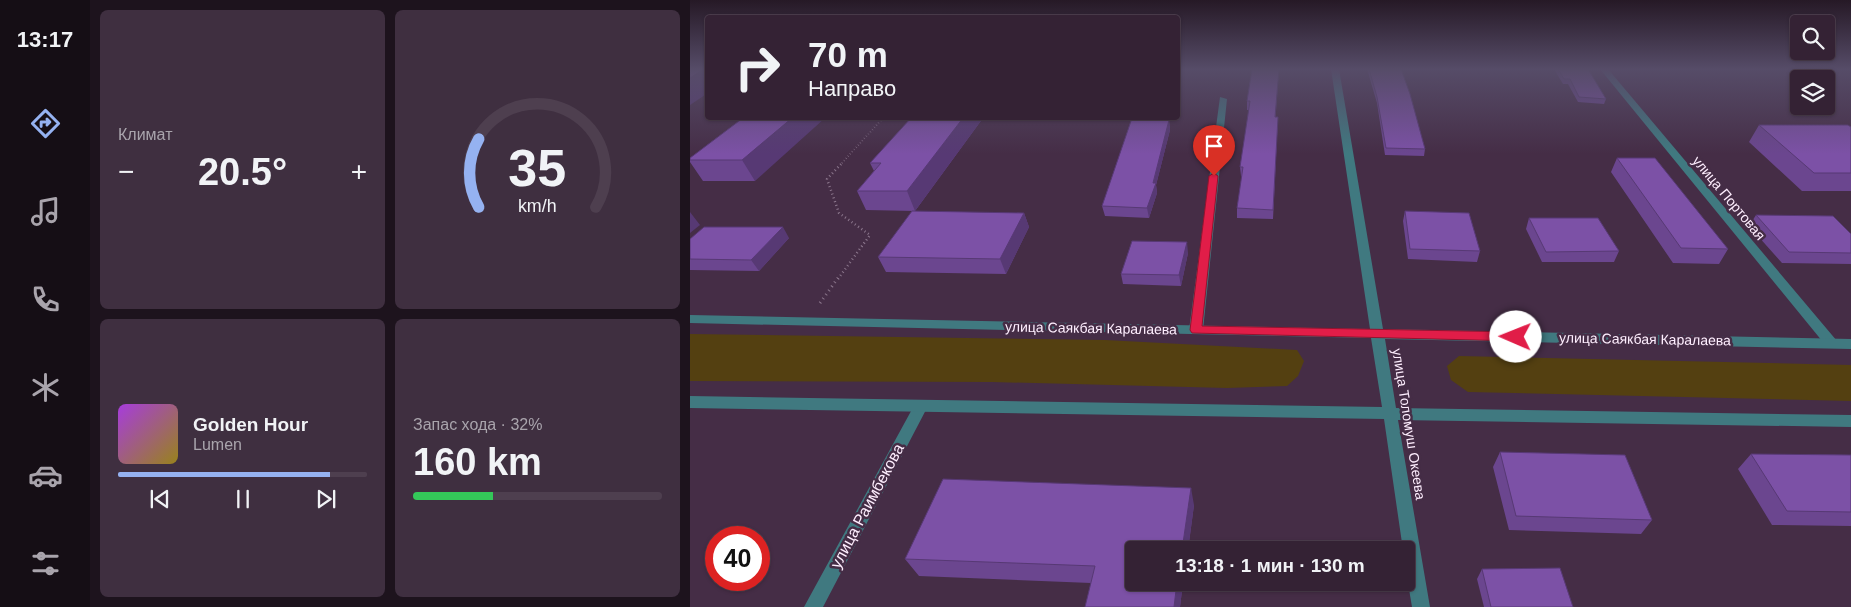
<!DOCTYPE html>
<html lang="ru">
<head>
<meta charset="utf-8">
<style>
  :root { --surface:#342234; --page:#3f2f40; --text:#f1f3f6; --muted:#a9a4ac; --line:#4e3f4f; --accent:#95b2f1 }
  body { margin:0; font-family:Helvetica,sans-serif; background:var(--page); color:var(--text); height:100vh; display:flex; flex-direction:column; font-size:19px; white-space:nowrap }
  * { box-sizing:border-box; margin:0 }
  p { font-size:16px; color:var(--muted) }
  .icon { flex:none; width:28px; height:28px; fill:none; stroke:currentColor; stroke-width:2; stroke-linecap:round; stroke-linejoin:round }
  .map { position:relative; flex:1; overflow:hidden }
  .details { display:flex; flex-direction:column; gap:10px; padding:10px; background:#1d131d; width:600px }
  .details>* { flex:none }
  .hud { position:absolute; left:15px; top:15px; width:475px; height:105px; border-radius:5px; box-shadow:0 1px 4px #0004,0 0 0 1px var(--line); background:#342234; color:var(--text); overflow:hidden }
  .fabs { position:absolute; left:1100px; top:15px; display:grid; gap:10px }
  .fabs a { display:grid; place-items:center; width:45px; height:45px; border-radius:5px; background:var(--surface); box-shadow:0 1px 4px #0004,0 0 0 1px var(--line); font-size:25px }
  .speed { position:absolute; left:15px; top:526px; display:flex; gap:10px; font-size:25px; font-weight:700; text-align:center }
  .speed>* { display:grid; place-content:center; width:65px; height:65px; border-radius:50%; background:var(--surface); box-shadow:0 1px 4px #0004,0 0 0 1px var(--line); line-height:1 }
  .speed .limit { border:8px solid #d22; background:#fff; color:#111 }
  .pin { position:absolute; display:grid; place-items:center; width:42px; height:42px; color:#fff; margin:-51px -21px; border-radius:50% 50% 50% 0; rotate:-45deg; box-shadow:0 0 5px #0007 }
  .pin .icon { rotate:45deg }
  .me { position:absolute; width:55px; margin:-28px; rotate:271deg; stroke-linejoin:round; filter:drop-shadow(0 0 4px #0008) }
  .turn { display:flex; align-items:center; gap:18px; height:105px; padding:0 20px; font-size:22px }
  .turn .icon { width:65px; height:65px; stroke-width:2.5 }
  .turn b { display:block; font-size:35px; line-height:42px }
  .big { font-size:38px; font-weight:800; line-height:1.1 }
  .details .card { flex:1; display:flex; flex-direction:column; justify-content:center; gap:8px; min-width:0; padding:0 18px; border-radius:8px; background:var(--page) }
  .details .dial { align-items:center; gap:0 }
  .dial svg { height:130px; overflow:visible; fill:none; stroke:var(--line); stroke-width:7; stroke-linecap:round; text-anchor:middle }
  .dial text { fill:var(--text); stroke:none }
  .song { display:flex; align-items:center; gap:15px }
  .cover { width:60px; height:60px; border-radius:8px; background:linear-gradient(135deg,hsl(280 70% 55%),hsl(50 70% 35%)) }
  .played { height:5px; border-radius:2px; background:linear-gradient(90deg,var(--accent) 85%,var(--line) 85%) }
  .keys { display:flex; justify-content:space-around; direction:ltr }
  .heat { display:flex; justify-content:space-between; align-items:center; font-size:28px; direction:ltr }
  .charge { height:8px; border-radius:4px; background:linear-gradient(90deg,#34c759 32%,var(--line) 0) }
  .details .tiles { flex:1; display:grid; gap:10px; grid-template-columns:repeat(2,1fr) }
  .trip { position:absolute; left:435px; top:541px; width:290px; height:50px; border-radius:5px; background:var(--surface); box-shadow:0 1px 4px #0004,0 0 0 1px var(--line); font-weight:800; line-height:50px; text-align:center }
  main { display:flex; flex:1; min-height:0 }
  .tab-bar { display:flex; flex-direction:column; width:90px; justify-content:space-around; align-items:center; background:#150e15; color:var(--muted) }
  .tab-bar .icon { width:35px; height:35px }
  .tab-bar .on { color:var(--accent) }
  .tab-bar b { font-size:22px; color:var(--text) }
  .map>svg:first-child { display:block }
</style>
</head>
<body>
<main>
<nav class="tab-bar">
<b>13:17</b>
<svg class="icon on" aria-label="directions" viewBox="0 0 24 24"><path d="M12 3l9 9-9 9-9-9zM9 14v-3h6M13 9l2 2-2 2"/></svg>
<svg class="icon" aria-label="music" viewBox="0 0 24 24"><path d="M9 18V5l10-2v13"/><circle cx="6" cy="18" r="3"/><circle cx="16" cy="16" r="3"/></svg>
<svg class="icon" aria-label="phone" viewBox="0 0 24 24"><path d="M5 4h4l2 5-3 2q2 4 5 5l2-3 5 2v4C11 20 4 13 5 4z"/></svg>
<svg class="icon" aria-label="climate" viewBox="0 0 24 24"><path d="M12 3v18M4 7l16 10M4 17L20 7"/></svg>
<svg class="icon" aria-label="car" viewBox="0 0 24 24"><path d="M5 17H2v-5l4-1 3-4h7l3 4 3 1v5h-3M9 17h6M6 11h13"/><circle cx="7" cy="17" r="2"/><circle cx="17" cy="17" r="2"/></svg>
<svg class="icon" aria-label="filters" viewBox="0 0 24 24"><path d="M4 7h16M4 17h16"/><circle cx="9" cy="7" r="2"/><circle cx="15" cy="17" r="2"/></svg>
</nav>
<section class="details">
<div class="tiles">
<div class="card"><p>Климат</p>
<div class="heat"><a>−</a><b class="big">20.5°</b><a>+</a></div>
</div>
<div class="card dial"><svg viewBox="0 0 100 80">
<path d="M14 69A42 42 0 1 1 86 69"/>
<path d="M14 69A42 42 0 0 1 14 27" stroke="#95b2f1"/>
<text x="50" y="56" font-size="32" font-weight="700">35</text>
<text x="50" y="72" font-size="11">km/h</text>
</svg></div>
<div class="card">
<div class="song"><i class="cover"></i><div><b>Golden Hour</b><p>Lumen</p></div></div>
<div class="played"></div>
<div class="keys"><svg class="icon" aria-label="previous" viewBox="0 0 24 24"><path d="M18 5L8 12l10 7zM5 5v14"/></svg><svg class="icon" aria-label="pause" viewBox="0 0 24 24"><path d="M8 5v14M16 5v14"/></svg><svg class="icon" aria-label="next" viewBox="0 0 24 24"><path d="M6 5l10 7-10 7zM19 5v14"/></svg></div>
</div>
<div class="card"><p>Запас хода · 32%</p><b class="big">160 km</b><div class="charge"></div></div>
</div>
</section>
<div class="map">
<svg width="1161" height="607" viewBox="0 0 1161 607">
  <rect width="100%" height="100%" fill="#452d46"/>
  <path fill="#544011" d="M0 334 415 340 607 350 614 361 608 376 597 386 537 388 302 382 0 381Z
    M769 356 1161 365V401L778 392 761 380 757 366Z"/>
  <g fill="none" stroke-linecap="round" stroke-linejoin="round">
    <path stroke="#8c778d" stroke-width="2" stroke-dasharray="0.5 2.5" stroke-linecap="butt" d="M152 163 193 118"/>
    <path stroke="#8c778d" stroke-width="2.5" stroke-dasharray="1 3" stroke-linecap="butt" d="M148 279 180 235 149 213 137 179 153 162"/>
    <path stroke="#8c778d" stroke-width="3" stroke-dasharray="1 4" stroke-linecap="butt" d="M130 303 148 278"/>
    <path fill="#407980" fill-rule="evenodd" d="M910 69H918L1147 341 1149 344 1147 347H1137Z
      M530 97 537 99 513 330 511 333H501L499 330Z
      M231 400 236 402 238 406 133 607H114L226 402Z"/>
    <path fill="#407980" fill-rule="evenodd" d="M641 69H649L693 329 1161 339V349L695 339 706 408 1161 415V427L708 420 740 607H722L716 571V550H713L694 419 0 408V396L692 407 681 338 0 323V315L680 329Z"/>
  </g>
  <path fill="#6b468f" d="M562 69 586 117H588L583 219 547 218V208L552 176H551L550 167 559 110H557V101Z
    M677 69H711L735 149 734 156 695 155 687 103Z
    M864 69H898L916 99 914 104 888 102 878 84H873Z
    M53 118 65 181H13L0 162V158Z
    M221 118H293L225 211 176 210 167 191 184 171 180 163Z
    M479 120 480 130 466 185 467 193 459 218 415 216 412 206Z
    M1069 125 1161 127V191H1112L1059 142Z
    M927 158 1038 249 1029 264 983 263 921 172Z
    M715 211 790 251 787 262 718 259 713 221Z
    M334 213 339 227 316 274 196 272 188 257Z
    M1066 215 1161 234V264L1092 263 1059 226Z
    M839 218 929 251 924 262H852L836 229Z
    M99 238 69 271 0 270V239Z
    M498 253 491 286 433 284 431 274Z
    M810 452 962 520 951 534 819 530 803 467Z
    M1061 454 1161 455V526L1082 525 1048 469Z
    M504 505 498 550H444V582H493L490 607H395L401 583 229 576 215 559Z
    M792 569 883 607H794L787 579Z"/>
  <path fill="#573974" d="M14 69H18V93L0 105V78Z
    M589 69 585 126V117Z
    M102 118H135L65 181 52 160Z
    M273 118H293L225 211 217 191Z
    M479 120 480 130 466 185 467 193 459 218 457 208Z
    M0 212 10 225 0 233Z
    M334 213 339 227 316 274 310 259Z
    M93 227 99 238 69 271 61 260Z
    M497 242 498 253 491 286 489 275Z
    M501 488 504 505 498 550H492Z
    M487 582H493L490 607H484Z"/>
  <path fill="#7c51a6" stroke="#573974" d="M0 69H14L0 78Z
    M562 69H589L585 117H588L583 210 547 208 553 167H550L560 101H557Z
    M679 69H711L720 94 735 149 696 148 687 97Z
    M868 69H898L916 99 889 97 880 79H874Z
    M53 118H102L52 160H0V158Z
    M221 118H273L217 191H167L191 163H180Z
    M442 118 479 120 463 183H466L457 208 412 206Z
    M1069 125H1158L1161 127V173H1124Z
    M927 158H965L1038 249 991 248Z
    M222 211 334 213 310 259 188 257Z
    M715 211 779 213 790 251 720 249Z
    M1066 215 1143 216 1161 234V253L1099 252Z
    M839 218H908L929 251 856 252Z
    M14 227H93L61 260 0 259V239Z
    M442 241 497 242 489 275 431 274Z
    M810 452 935 455 962 520 826 516Z
    M1061 454 1161 455V512L1097 511Z
    M253 479 501 488 492 550H444V582H487L484 607H395L405 566 215 559Z
    M870 568 883 607H801L792 569Z"/>
  <linearGradient id="sky" x2="0" y2="1"><stop stop-color="#261926"/><stop offset="0.45" stop-color="#564c68"/><stop offset="1" stop-color="#564c68" stop-opacity="0"/></linearGradient>
  <rect width="1161" height="154" fill="url(#sky)"/>
  <path fill="#e11d48" stroke="#92132f" d="M524 173 528 176 512 326 826 332 832 337 826 341 502 333 500 330 519 176Z"/>
  <g text-anchor="middle" dominant-baseline="central" stroke-width="5" stroke-linejoin="round" paint-order="stroke">
    <g font-size="14" fill="#feeefe" stroke="#452d46">
      <text transform="translate(1039 198) rotate(50)">улица Портовая</text>
      <text transform="translate(401 328) rotate(1)">улица Саякбая Каралаева</text>
      <text transform="translate(955 339) rotate(1)">улица Саякбая Каралаева</text>
      <text transform="translate(719 424) rotate(81)">улица Толомуш Океева</text>
    </g>
    <g font-size="16" fill="#feeefe" stroke="#452d46">
      <text transform="translate(177 506) rotate(-62)">улица Раимбекова</text>
    </g>
  </g>
</svg>
<div class="fabs">
<a><svg class="icon" aria-label="search" viewBox="0 0 24 24"><circle cx="10" cy="10" r="6"/><path d="M15 15l6 6"/></svg></a>
<a><svg class="icon" aria-label="layers" viewBox="0 0 24 24"><path d="M12 4l9 5-9 5-9-5zM3 14l9 5 9-5"/></svg></a>
</div>
<div class="speed"><div class="limit">40</div></div>
<div class="pin" style="left:524px;top:176px;background:#d93025"><svg class="icon" aria-label="arrive" viewBox="0 0 24 24"><path d="M6 21V4h12l-3 4 3 4H6"/></svg></div>
<svg class="me" style="left:826px;top:337px" viewBox="-20 -20 40 40"><circle r="19" fill="#fff"/><path d="M0-13L10 11 0 6-10 11z" fill="#e11d48"/></svg>
<div class="trip">13:18 · 1 мин · 130 m</div>
<div class="hud">
<div class="turn"><svg class="icon" aria-label="right" viewBox="0 0 24 24"><path d="M7 20v-9h11M14 6l5 5-5 5"/></svg><div><b>70 m</b>Направо</div></div>
</div>
</div>
</main>
</body>
</html>
